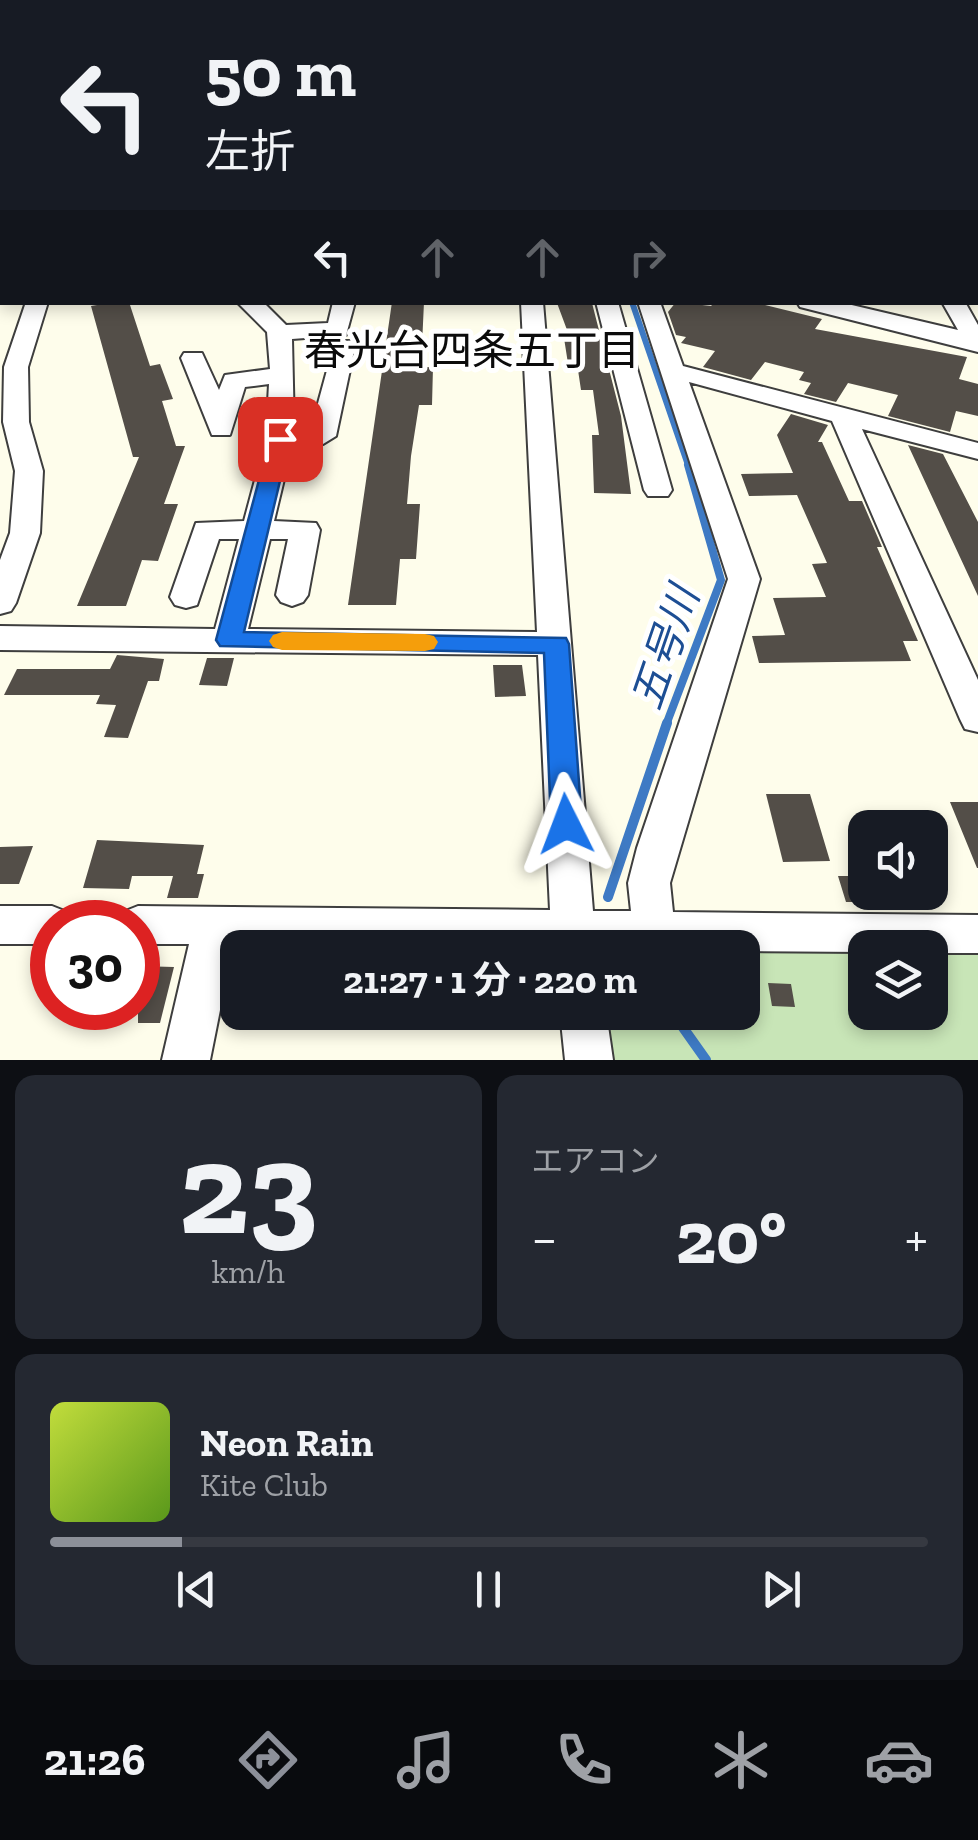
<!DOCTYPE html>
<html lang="ja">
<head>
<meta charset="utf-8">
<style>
  :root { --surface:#171b24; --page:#242831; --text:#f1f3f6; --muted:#9ea1a6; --line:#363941; --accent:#8c9099 }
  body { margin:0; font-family:"Zilla Slab","Noto Sans JP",serif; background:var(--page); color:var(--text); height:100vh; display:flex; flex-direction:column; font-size:38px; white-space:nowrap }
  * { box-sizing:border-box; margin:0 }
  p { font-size:32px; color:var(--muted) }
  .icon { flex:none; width:55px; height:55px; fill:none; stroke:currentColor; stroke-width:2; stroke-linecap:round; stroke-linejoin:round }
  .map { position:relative; height:1060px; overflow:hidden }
  .side { display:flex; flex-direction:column; gap:15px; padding:15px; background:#0d0f14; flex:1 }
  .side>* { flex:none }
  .hud { position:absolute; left:0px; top:0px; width:980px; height:305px; box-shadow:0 5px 15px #0003; background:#171b24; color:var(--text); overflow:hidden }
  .tools { position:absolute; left:848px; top:810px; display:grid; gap:20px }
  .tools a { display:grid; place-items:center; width:100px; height:100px; border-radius:20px; background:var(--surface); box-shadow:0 5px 15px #0003; font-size:50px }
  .speed { position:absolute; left:30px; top:900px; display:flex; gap:20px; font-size:50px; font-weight:700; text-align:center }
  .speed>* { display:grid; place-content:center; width:130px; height:130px; border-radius:50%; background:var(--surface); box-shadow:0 5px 15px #0003; line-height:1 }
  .speed .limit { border:15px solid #d22; background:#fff; color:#111 }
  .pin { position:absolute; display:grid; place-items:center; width:85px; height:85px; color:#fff; margin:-42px; border-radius:20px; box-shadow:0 5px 15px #0006 }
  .me { position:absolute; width:110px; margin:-55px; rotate:357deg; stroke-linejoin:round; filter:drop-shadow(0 0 8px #0008) }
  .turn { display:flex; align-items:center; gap:35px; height:210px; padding:0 40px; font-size:45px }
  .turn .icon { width:130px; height:130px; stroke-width:2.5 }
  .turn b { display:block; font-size:70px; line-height:85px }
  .lanes { display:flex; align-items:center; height:95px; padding:0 40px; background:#0003; justify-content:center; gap:50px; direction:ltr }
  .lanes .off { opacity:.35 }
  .big { font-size:75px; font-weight:700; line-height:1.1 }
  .side .widget { flex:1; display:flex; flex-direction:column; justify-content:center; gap:15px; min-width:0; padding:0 35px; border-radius:20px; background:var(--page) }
  .side .dial { align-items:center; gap:0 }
  .dial b { font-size:130px; line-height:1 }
  .song { display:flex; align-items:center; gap:30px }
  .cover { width:120px; height:120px; border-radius:15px; background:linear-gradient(135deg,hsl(70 70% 55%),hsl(90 70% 35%)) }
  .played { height:10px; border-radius:5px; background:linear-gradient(90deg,var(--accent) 15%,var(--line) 15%) }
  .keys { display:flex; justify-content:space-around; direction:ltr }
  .heat { display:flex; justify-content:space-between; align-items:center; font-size:55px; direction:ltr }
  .side .tiles { flex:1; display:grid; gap:15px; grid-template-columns:1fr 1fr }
  .widget:last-child { grid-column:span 2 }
  .trip { position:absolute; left:220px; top:930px; width:540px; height:100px; border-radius:20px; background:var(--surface); box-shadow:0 5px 15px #0003; font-weight:700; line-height:100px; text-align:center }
  .tab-bar { display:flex; height:160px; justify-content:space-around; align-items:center; background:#090b0e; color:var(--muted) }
  .tab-bar .icon { width:70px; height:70px }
  .tab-bar .active { color:var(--accent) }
  .tab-bar b { font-size:45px; color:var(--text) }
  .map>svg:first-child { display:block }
</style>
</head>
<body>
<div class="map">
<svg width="978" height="1060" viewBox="0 0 978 1060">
  <rect width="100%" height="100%" fill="#fefdeb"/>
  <path fill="#c8e5b7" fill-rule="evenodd" d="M572 932 978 933V1060H589L583 1013 742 1012V948L574 947ZM865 948H930V1012H865Z"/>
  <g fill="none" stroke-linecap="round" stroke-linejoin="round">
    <path stroke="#3e7ac4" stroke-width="6" d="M632 302 689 468"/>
    <path stroke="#3e7ac4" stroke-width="8" d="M666 725 721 580 688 465"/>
    <path stroke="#3e7ac4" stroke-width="10" d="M608 897 667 723
      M672 1012 706 1060"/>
  </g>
  <path fill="#534e48" d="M115 302H129L150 366 160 364 173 399 162 401 176 446H185L164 504H178L158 561 142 560 126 606H77L139 457H133L91 306Z
    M392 302H424L421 367H433L432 405H419L411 456 407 504H420L416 559H400L396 605H348Z
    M676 302 711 306 715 302H753L822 319 815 329 967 357 959 379 978 384V416L956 411 950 432 888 416 898 395 848 383 836 402 804 394 811 383 799 380 804 372 765 362 751 380 703 367 715 351 681 343 686 337 676 335 668 312Z
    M557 303H592L621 416 631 494 594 493 592 435H599L593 390H581L578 370H569L564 338H570Z
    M791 414 828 425 818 442H822L849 501H862L882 547H877L918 641H903L911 661 759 663 752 636 785 635 773 598 826 597 812 564 827 563 797 495 749 496 741 474 793 473 777 435Z
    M908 445 943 454 978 522V596Z
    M117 655 164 659 159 681H148L128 738 104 737 116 705 96 704 100 695H4L17 669H110Z
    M207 658H234L227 686 199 685Z
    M493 665H522L526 696 495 697Z
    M766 794H810L830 861 783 862Z
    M950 802H978V868H977Z
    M97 840 204 845 197 874H204L198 898H167L173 876H132L129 889 83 888Z
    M33 846 19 884H0V847Z
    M838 876H865V892H870L873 902H846Z
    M138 966 174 967 160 1023H138Z
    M768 983 791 984 795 1007 772 1006Z"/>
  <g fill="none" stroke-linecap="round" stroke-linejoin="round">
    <defs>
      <path id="minor" d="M339 0H381L382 2H340Z
        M751 0H765L766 2H752Z
        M0 36H2V44H0Z
        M2 75V86L1 87 0 76Z
        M0 104H2V114H0Z
        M0 135H2V145H0Z
        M0 215H2V227H0Z
        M26 302H48L28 367 29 422 43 471 40 533 16 603 11 611 0 614V560L10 533 15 471 3 422 4 367Z
        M237 302H263L286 325 328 323 333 302H355L346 335 292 339 294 430 311 429 335 341H351L355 346 336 436 323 444 292 446 274 521 316 523 320 530 308 595 303 602 292 606 281 602 276 595 288 539H270L248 629 537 632 521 302H543L593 911H631L628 883 637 848 728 579 638 302H660L683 366 978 443V459L862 429 978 680V732L965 729 960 719 832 421 689 382 760 579 670 883 673 912 978 915V953H930V948H865V952L742 951V948L233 945 210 1060H162L189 944H138V922H118L123 912 138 906 550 910 538 655 0 650V626L215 629 239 539H219L197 605 186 608 175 605 170 597 196 523 244 521 266 439 269 384 245 387 230 435H212L181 358 184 353H202L219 390 225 375 270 369 267 332Z
        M596 302H618L672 490 668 496H648L644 490Z
        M797 302H839L958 330 942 302H965L978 325V352L800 307Z
        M0 906H52L67 912 72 922H52V944H0Z
        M560 1012H606L613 1060H565Z"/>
    </defs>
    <use href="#minor" stroke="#3e3e3e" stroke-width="4"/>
    <use href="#minor" fill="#fff" fill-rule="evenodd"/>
  </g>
  <path fill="#1a73e8" stroke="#114b97" stroke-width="2.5" d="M280 433 290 439 244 632 566 638 569 644 582 824 577 833 566 836 556 833 551 824 544 653 220 646 216 640 270 439Z"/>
  <path fill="#f59e0b" d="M282 632 425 634 434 636 438 642 434 649 425 651 282 650 273 647 269 641 273 635Z"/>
  <g text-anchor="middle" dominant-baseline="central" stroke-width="10" stroke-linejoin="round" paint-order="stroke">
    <g font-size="42" fill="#0b0b0b" stroke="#fff">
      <text x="472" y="350">春光台四条五丁目</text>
    </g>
    <g font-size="42" font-style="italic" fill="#1d4e94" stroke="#fff">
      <text transform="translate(665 648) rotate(-71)">五号川</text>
    </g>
  </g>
</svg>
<div class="tools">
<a><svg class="icon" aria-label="sound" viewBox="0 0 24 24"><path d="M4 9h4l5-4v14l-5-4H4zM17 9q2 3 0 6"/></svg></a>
<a><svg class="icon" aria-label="layers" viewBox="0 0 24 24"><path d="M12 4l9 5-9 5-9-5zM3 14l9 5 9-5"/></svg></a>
</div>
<div class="speed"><div class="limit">30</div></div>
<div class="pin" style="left:280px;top:439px;background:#d93025"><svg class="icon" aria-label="arrive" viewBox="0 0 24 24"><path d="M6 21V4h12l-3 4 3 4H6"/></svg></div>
<svg class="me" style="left:566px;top:824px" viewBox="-20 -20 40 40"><path d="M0-17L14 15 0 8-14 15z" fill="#1a73e8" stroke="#fff" stroke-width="4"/></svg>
<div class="trip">21:27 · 1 分 · 220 m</div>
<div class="hud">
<div class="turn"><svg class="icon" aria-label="left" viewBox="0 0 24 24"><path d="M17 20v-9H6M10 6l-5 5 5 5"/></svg><div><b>50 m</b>左折</div></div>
<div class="lanes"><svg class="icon" aria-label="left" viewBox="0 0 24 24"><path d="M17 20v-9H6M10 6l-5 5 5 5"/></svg><svg class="icon off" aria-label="ahead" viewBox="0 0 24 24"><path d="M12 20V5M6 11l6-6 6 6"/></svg><svg class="icon off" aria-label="ahead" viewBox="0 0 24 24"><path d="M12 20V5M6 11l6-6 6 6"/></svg><svg class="icon off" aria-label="right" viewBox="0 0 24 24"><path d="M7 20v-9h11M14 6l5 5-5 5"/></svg></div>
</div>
</div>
<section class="side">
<div class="tiles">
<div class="widget dial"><b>23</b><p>km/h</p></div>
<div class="widget"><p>エアコン</p>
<div class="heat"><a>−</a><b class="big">20°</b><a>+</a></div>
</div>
<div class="widget">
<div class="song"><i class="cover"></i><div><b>Neon Rain</b><p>Kite Club</p></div></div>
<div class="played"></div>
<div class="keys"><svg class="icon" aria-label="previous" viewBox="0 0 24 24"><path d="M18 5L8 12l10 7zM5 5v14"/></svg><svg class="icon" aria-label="pause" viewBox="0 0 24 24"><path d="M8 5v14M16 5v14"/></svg><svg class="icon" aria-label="next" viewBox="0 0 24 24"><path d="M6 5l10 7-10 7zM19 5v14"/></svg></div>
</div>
</div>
</section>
<nav class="tab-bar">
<b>21:26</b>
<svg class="icon active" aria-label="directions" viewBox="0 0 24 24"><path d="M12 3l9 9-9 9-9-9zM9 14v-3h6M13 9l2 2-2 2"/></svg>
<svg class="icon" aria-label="music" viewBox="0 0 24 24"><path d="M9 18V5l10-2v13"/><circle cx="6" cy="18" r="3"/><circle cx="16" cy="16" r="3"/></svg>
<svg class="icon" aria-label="phone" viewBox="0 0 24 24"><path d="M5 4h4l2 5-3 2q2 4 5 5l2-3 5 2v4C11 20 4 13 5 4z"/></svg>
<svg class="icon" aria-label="climate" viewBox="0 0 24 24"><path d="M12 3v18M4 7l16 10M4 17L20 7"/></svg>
<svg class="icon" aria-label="car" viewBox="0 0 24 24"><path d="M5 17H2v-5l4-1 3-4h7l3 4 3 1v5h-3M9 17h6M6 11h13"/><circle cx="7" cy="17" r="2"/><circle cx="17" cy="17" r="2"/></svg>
</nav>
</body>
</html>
